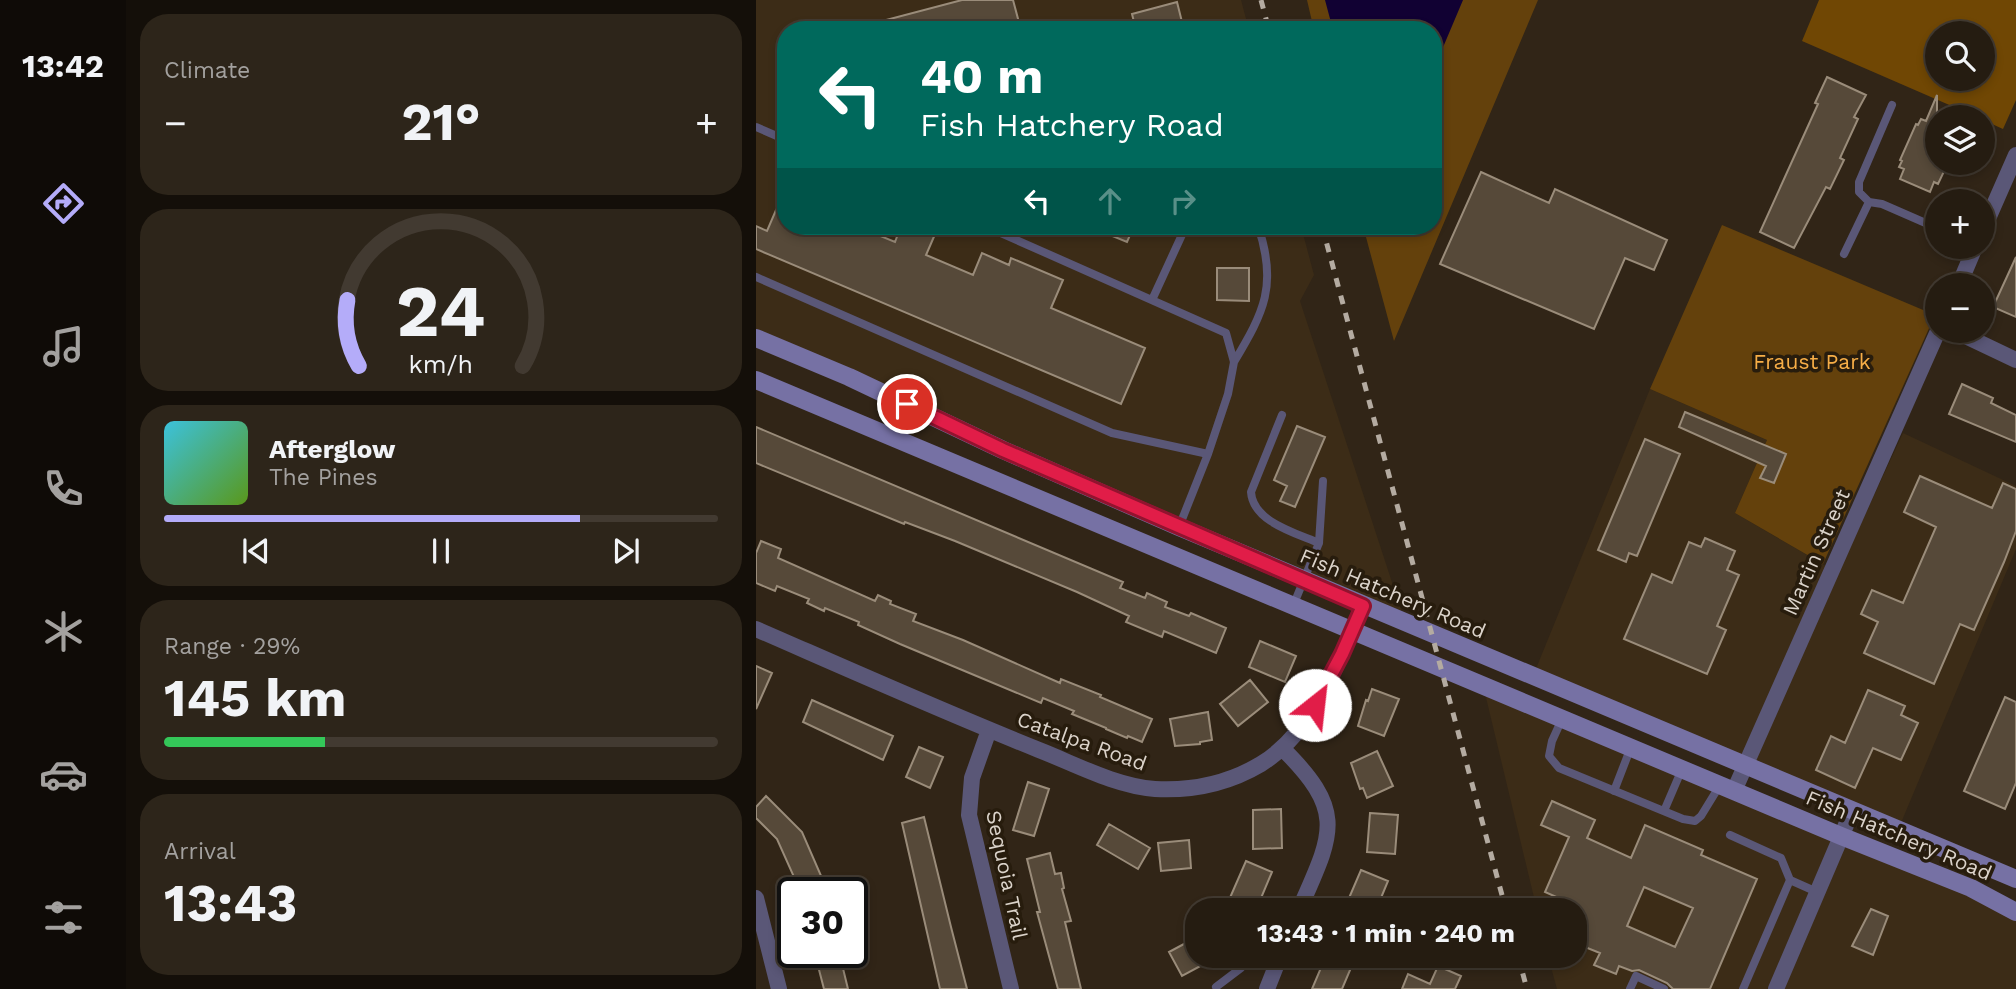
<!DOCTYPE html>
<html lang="en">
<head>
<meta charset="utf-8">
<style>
  :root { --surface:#251c11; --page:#2d251a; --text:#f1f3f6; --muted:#a3a19f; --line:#423a31; --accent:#b4acf9 }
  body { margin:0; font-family:"Work Sans",sans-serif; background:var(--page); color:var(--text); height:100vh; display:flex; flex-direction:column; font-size:26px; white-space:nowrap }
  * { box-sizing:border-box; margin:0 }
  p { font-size:23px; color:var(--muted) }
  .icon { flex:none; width:38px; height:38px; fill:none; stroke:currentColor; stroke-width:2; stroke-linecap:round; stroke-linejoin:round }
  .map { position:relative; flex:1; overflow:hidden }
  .drawer { display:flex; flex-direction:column; gap:14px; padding:14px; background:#140f09; width:630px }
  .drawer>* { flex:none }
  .hud { position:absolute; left:21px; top:21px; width:665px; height:214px; border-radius:28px; box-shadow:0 4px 10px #0003,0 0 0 2px var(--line); background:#00695c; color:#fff; overflow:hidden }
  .buttons { position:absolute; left:1169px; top:21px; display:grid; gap:14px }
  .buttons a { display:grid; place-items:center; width:70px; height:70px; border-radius:50%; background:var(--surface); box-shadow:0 4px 10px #0003,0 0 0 2px var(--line); font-size:35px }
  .speed { position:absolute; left:21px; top:877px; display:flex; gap:14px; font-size:35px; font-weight:700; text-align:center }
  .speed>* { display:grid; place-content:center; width:91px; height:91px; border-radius:50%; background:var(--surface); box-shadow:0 4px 10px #0003,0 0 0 2px var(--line); line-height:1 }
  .speed .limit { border:4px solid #111; border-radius:10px; background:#fff; color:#111 }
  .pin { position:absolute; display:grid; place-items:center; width:60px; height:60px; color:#fff; margin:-30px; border:4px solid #fff; border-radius:50%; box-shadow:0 2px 7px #0007 }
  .me { position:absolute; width:77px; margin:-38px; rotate:29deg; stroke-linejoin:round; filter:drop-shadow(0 0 5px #0008) }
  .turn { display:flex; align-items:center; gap:24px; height:147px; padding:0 28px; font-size:32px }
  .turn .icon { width:91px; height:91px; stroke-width:2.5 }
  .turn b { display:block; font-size:49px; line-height:60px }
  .lanes { display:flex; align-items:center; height:66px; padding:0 28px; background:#0003; justify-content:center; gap:35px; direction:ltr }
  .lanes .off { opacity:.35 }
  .big { font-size:52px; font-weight:700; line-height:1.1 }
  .drawer .card { flex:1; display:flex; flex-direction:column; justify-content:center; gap:10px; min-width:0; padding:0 24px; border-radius:28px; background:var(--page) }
  .drawer .dial { align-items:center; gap:0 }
  .dial svg { height:182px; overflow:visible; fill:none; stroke:var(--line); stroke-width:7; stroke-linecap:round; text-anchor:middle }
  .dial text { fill:var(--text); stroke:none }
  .song { display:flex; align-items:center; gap:21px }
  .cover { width:84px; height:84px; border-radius:10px; background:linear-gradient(135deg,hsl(190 70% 55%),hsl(90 70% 35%)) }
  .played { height:7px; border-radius:4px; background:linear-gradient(90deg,var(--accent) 75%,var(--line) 75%) }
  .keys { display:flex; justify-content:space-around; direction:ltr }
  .heat { display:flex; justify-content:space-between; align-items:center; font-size:38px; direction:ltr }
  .charge { height:10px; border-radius:5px; background:linear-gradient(90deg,#34c759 29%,var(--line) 0) }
  .trip { position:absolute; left:429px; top:898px; width:402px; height:70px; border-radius:28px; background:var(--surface); box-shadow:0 4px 10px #0003,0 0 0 2px var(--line); font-weight:700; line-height:70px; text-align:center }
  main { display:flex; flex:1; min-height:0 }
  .tab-bar { display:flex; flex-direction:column; width:126px; justify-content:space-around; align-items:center; background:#0f0b07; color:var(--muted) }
  .tab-bar .icon { width:49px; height:49px }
  .tab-bar .selected { color:var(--accent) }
  .tab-bar b { font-size:32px; color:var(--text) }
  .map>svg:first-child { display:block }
</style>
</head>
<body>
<main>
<nav class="tab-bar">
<b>13:42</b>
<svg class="icon selected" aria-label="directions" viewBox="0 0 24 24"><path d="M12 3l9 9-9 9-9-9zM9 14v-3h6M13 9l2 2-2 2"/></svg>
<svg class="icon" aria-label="music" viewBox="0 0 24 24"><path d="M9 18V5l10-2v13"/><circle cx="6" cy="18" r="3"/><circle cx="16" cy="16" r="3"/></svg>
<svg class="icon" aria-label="phone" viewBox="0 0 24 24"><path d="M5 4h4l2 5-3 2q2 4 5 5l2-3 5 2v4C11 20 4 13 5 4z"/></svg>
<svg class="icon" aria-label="climate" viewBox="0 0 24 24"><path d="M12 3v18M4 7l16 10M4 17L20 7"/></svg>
<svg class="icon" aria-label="car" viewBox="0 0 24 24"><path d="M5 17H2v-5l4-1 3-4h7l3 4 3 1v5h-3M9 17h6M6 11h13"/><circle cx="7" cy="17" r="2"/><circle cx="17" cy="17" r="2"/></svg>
<svg class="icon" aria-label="filters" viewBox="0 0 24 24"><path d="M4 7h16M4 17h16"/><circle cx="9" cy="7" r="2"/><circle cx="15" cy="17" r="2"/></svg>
</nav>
<section class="drawer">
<div class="card"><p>Climate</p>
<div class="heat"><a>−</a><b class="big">21°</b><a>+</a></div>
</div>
<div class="card dial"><svg viewBox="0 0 100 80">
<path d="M14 69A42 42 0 1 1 86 69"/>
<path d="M14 69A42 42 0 0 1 9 40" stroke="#b4acf9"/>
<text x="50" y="56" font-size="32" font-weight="700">24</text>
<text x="50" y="72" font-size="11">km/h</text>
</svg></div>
<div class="card">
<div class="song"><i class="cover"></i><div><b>Afterglow</b><p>The Pines</p></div></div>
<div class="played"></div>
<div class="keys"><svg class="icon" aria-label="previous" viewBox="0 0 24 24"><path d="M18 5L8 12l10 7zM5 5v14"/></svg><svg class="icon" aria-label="pause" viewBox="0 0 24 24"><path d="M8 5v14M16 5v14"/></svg><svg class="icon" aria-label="next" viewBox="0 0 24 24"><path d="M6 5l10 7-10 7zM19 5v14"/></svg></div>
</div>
<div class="card"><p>Range · 29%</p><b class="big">145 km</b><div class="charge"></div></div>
<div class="card"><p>Arrival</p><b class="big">13:43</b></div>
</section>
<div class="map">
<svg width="1260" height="989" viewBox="0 0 1260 989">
  <rect width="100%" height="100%" fill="#312517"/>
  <path fill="#3c2c17" d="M0 0H485L493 30H30V226H545L558 275 544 301 649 622 0 338Z
    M894 389 1011 440 979 513 1082 573 1147 433 1260 486V549L1142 830 777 676Z
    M727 685 1260 912V989H801L792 956H819V910H781Z"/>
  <path fill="#64410c" d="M551 0H782L638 341 607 226H677V30H558Z
    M966 225 1179 315 1067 564 979 513 1011 440 894 389Z"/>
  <path fill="#704704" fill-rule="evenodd" d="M1063 0H1260V100L1247 129 1227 120V117H1221L1046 41ZM1181 33H1227V79H1181Z"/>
  <path fill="#110133" d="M569 0H707L677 71V30H577Z"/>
  <path fill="#564939" stroke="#9a8c7a" stroke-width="2" fill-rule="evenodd" d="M206 0H257L265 30H111V25Z
    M421 2 428 30H380L376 14Z
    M1071 77 1110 95 1098 117 1102 119 1084 158 1088 160 1074 189 1070 187 1038 248 1004 232 1062 104 1059 103Z
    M1181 95V163H1192L1182 184 1178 182 1174 192 1144 179 1148 169 1143 167 1146 161 1144 160 1160 124 1162 125 1165 119 1170 121Z
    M725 172 793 203 799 189 911 240 898 270 869 258 838 329 684 264Z
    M30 187V226H100L139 242 145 226H164L180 232 170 255 217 275 226 253 253 265 255 258 307 280 295 308 389 348 365 404 0 249V226L11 231Z
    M332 226H378L371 242Z
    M1260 257V317L1237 307Z
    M461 268H493V301L461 300Z
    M1206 384 1237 398 1235 403 1260 415V442L1193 414Z
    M929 412 1030 454 1018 483 1004 478 1010 466 923 427Z
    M541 426 569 437 539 507 524 501 531 486 518 480Z
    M0 427 367 582 364 588 389 598 391 593 411 602 409 607 433 616 435 613 470 628 460 653 408 631 406 637 370 622 373 616 321 592 199 541 149 522 148 524 0 463Z
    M889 439 924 454 881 556 873 553 870 562 842 550Z
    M1164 476 1236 508 1247 483 1260 489V531L1248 562 1218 630 1204 624 1178 684 1108 653 1122 622 1105 614 1116 590 1147 603 1180 527 1148 512Z
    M949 538 979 551 971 570 983 575 961 626 970 630 951 674 868 639 896 574 916 583 933 542 945 547Z
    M5 541 25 549 22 558 119 601 122 595 135 601 134 604 160 614 157 621 207 640 304 683 305 679 345 695 344 697 396 719 386 742 372 736 371 738 350 729V728L316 714 318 711 287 698 285 703 144 644 102 625 103 622 69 608 68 611 51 603 53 599 21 586 19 591 0 583V553Z
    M504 641 540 656 529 682 493 667Z
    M0 666 16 673 0 709Z
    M494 680 512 702 482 726 464 704Z
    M616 689 643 699 628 736 602 726 610 700 612 701Z
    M1112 690 1149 706 1145 715 1162 723 1145 760 1117 748 1099 788 1060 770 1075 736 1089 743Z
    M1249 697 1260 702V783L1249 809 1208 791Z
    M56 700 137 736 127 760 47 722Z
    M452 712 456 740 444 742V744L419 746 414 719Z
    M163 747 187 757 174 788 150 777Z
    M621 751 637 786 611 798 607 788 604 789 595 763Z
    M272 782 293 789 278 836 257 830Z
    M10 796 46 832 69 885 52 892H48L44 885 42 886 21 839 0 818V807Z
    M796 801 839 820 831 838 875 858 889 825 947 850 945 855 1001 879 954 989H917L911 983 883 970 876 971 863 966 860 974 838 965 844 953 819 943V910H811L814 903 789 892 813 837 785 825ZM888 887 937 908 919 947 871 926Z
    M525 809 526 848 497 849V810Z
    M614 813 642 815 639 854 611 852Z
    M168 817 195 927 211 989H184L146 823Z
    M353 824 394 848 382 869 341 845Z
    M433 840 435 868 405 871 402 843Z
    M294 853 299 874 305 873 308 888 306 889 315 921 309 922 325 989H302L281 912H284L271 859Z
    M490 861 516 872 500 910 473 900Z
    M605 870 632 881 620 910H601L590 905Z
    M1115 909 1132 916 1117 955 1096 946Z
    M441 937V956H463L426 976 413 952Z
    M64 952H83L92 989H68L61 962 66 961Z
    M570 956H600L586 989H556Z
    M682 966 705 976 699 989H646L652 974 674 984Z"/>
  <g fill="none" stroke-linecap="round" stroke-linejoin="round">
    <path stroke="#5a5777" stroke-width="8" d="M0 127 30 140
      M1113 202 1103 192V182L1136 105
      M229 226 470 333 478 362 472 394 452 454 423 527
      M1088 254 1113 202 1126 204 1181 228
      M0 277 356 433 452 454
      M396 300 430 226
      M478 362C508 312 522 285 502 226
      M526 415 495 492C497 522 540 533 563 543L537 606
      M563 543 567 481
      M806 719 796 741 793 756 803 768 927 819 939 821 945 816 964 785
      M858 791 875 747
      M908 811 926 769
      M974 835 1025 858 1034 880 987 989
      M1034 880 1061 892
      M460 987 485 968
      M874 989 880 976 908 989"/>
    <path stroke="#5a5777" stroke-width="16" d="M1227 230 1260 155
      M1203 285 1219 247
      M1199 331 1260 360
      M0 629C94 670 188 712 283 750 319 764 359 786 399 789 436 791 473 783 505 764 560 730 582 661 607 605
      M233 730 216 778 213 815 255 989
      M526 748C591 812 577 833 543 910
      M978 791 1182 331
      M0 898 23 989
      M511 989 524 956
      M1020 989 1096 811"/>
    <path stroke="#7671a4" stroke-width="18" d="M0 338 93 377 247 450 423 527 1260 879
      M0 380 1085 836 1215 888 1260 912"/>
    <path stroke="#b4aba1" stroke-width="5" stroke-dasharray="9 9" stroke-linecap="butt" d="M505 0 513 30
      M566 226 750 910
      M762 956 771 989"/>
  </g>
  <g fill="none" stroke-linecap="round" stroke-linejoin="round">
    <defs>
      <path id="route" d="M151 404 247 450 607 606 586 654 559 705"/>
    </defs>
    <use href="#route" stroke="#92132f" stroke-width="18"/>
    <use href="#route" stroke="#e11d48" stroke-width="12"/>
  </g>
  <g text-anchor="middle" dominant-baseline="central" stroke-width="7" stroke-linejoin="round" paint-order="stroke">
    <g font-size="21" fill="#f7ae47" stroke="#271c0d">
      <text x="1056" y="361">Fraust Park</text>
    </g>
    <g font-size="21" fill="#dbd3ca" stroke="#271c0d">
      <text transform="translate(1060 552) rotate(-66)">Martin Street</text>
      <text transform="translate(637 593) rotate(23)">Fish Hatchery Road</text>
      <text transform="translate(326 741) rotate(20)">Catalpa Road</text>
      <text transform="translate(1143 835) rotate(23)">Fish Hatchery Road</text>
      <text transform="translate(251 875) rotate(78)">Sequoia Trail</text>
    </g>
  </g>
</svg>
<div class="buttons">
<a><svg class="icon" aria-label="search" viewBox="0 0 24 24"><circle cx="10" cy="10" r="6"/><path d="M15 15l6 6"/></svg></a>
<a><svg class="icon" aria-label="layers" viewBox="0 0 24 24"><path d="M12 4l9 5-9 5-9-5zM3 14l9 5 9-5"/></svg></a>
<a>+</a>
<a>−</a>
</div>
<div class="speed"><div class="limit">30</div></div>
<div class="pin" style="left:151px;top:404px;background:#d93025"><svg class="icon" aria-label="arrive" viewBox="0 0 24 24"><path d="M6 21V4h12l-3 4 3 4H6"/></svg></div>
<svg class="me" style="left:559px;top:705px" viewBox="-20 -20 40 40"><circle r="19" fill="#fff"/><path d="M0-13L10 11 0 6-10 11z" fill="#e11d48"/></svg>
<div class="trip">13:43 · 1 min · 240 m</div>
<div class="hud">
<div class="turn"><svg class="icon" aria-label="left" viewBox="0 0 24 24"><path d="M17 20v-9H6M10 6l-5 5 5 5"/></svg><div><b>40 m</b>Fish Hatchery Road</div></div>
<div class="lanes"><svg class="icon" aria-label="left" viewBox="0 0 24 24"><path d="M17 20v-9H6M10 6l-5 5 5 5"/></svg><svg class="icon off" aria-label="ahead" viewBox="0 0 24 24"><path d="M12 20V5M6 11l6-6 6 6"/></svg><svg class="icon off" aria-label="right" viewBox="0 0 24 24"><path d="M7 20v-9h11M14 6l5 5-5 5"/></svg></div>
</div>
</div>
</main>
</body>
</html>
